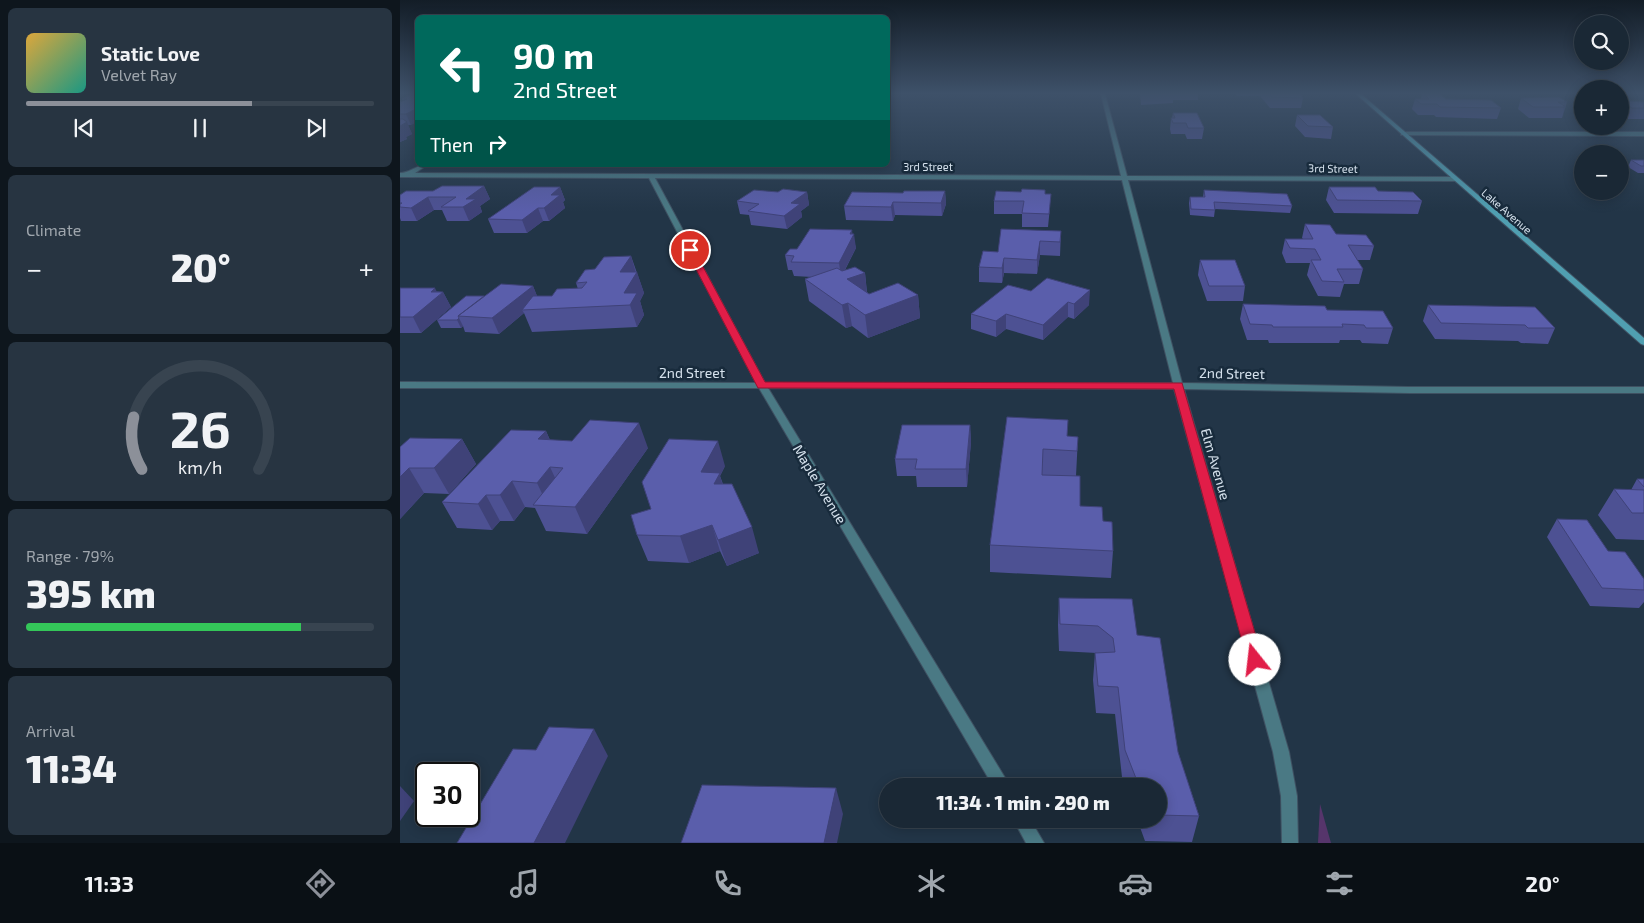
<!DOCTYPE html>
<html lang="en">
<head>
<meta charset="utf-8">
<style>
  :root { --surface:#1a2835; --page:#273441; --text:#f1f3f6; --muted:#9fa6ad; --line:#384450; --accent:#8c9099 }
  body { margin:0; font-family:"Exo 2",sans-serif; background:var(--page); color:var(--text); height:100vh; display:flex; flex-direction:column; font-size:19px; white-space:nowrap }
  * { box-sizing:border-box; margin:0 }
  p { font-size:16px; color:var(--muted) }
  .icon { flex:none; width:28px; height:28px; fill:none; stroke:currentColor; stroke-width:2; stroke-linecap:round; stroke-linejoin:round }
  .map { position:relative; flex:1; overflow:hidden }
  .details { display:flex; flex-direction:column; gap:8px; padding:8px; background:#0e161d; width:400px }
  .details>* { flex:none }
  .top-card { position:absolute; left:15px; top:15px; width:475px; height:152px; border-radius:8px; box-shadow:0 2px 12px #0003,0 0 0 1px var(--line); background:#00695c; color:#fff; overflow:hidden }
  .controls { position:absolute; left:1174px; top:15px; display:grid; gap:10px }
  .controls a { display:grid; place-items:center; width:55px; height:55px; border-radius:50%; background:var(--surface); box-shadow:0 2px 12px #0003,0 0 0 1px var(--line); font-size:25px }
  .speed { position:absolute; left:15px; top:762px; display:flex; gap:10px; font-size:25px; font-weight:700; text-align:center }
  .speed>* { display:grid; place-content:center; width:65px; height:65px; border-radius:50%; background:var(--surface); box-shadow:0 2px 12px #0003,0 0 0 1px var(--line); line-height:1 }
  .speed .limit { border:2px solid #111; border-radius:8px; background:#fff; color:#111 }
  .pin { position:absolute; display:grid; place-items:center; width:42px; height:42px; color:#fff; margin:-21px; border:2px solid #fff; border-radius:50%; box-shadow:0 1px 5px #0007 }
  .me { position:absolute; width:55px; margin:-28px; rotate:344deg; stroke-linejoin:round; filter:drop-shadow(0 0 4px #0008) }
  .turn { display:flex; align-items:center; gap:18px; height:105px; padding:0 15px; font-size:22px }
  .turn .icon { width:65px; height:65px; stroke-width:2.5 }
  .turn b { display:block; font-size:35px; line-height:42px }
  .then { display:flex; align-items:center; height:48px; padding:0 15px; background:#0003; gap:10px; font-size:19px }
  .big { font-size:38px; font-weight:800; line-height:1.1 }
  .details .card { flex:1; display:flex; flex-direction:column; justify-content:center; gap:8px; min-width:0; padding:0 18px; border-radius:8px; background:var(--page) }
  .details .dial { align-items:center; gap:0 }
  .dial svg { height:130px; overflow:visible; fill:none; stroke:var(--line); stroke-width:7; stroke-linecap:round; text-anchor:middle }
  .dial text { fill:var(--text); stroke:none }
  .song { display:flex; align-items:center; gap:15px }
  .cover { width:60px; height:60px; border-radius:8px; background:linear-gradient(135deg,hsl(40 70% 55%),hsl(170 70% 35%)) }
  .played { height:5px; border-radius:2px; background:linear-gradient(90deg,var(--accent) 65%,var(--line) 65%) }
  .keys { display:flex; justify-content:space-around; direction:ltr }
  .heat { display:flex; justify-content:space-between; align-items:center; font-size:28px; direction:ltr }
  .charge { height:8px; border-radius:4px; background:linear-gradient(90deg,#34c759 79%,var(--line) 0) }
  .trip { position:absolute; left:479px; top:778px; width:288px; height:50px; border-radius:25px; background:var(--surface); box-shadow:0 2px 12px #0003,0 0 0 1px var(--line); font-weight:800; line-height:50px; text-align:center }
  .tabs { display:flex; height:80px; justify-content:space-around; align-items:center; background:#0a1015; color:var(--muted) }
  .tabs .icon { width:35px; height:35px }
  .tabs .selected { color:var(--accent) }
  .tabs b { font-size:22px; color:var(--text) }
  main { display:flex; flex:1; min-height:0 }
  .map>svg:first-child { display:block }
</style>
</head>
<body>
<main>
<section class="details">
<div class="card">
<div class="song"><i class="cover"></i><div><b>Static Love</b><p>Velvet Ray</p></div></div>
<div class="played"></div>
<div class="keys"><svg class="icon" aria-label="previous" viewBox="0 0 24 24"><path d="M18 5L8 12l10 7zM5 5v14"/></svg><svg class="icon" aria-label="pause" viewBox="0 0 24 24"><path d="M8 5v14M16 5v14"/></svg><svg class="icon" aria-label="next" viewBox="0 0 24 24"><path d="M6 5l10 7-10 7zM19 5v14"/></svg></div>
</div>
<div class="card"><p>Climate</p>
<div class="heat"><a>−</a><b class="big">20°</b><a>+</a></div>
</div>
<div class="card dial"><svg viewBox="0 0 100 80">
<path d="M14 69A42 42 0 1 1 86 69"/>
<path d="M14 69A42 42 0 0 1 9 37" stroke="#8c9099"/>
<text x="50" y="56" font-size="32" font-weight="700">26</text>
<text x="50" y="72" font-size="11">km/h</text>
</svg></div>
<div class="card"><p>Range · 79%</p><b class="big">395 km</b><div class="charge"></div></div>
<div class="card"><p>Arrival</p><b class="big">11:34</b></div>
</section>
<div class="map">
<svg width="1244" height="843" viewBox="0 0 1244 843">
  <rect width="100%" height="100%" fill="#223547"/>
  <path fill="#56356b" d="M920 804 931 843H918Z"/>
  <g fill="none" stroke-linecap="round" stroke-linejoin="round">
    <defs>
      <path id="minor" d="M701 94H705L727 176 1055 177 1058 179 1055 181 728 180 782 383 1009 387H1244V393H1009L784 389 889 752 897 796 898 843H882L881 796 873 752 774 389 368 388 610 786H593L359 388H0V382L356 383 249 178 0 177V173C10 173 16 165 27 165L15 173 721 176ZM255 178 722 180 773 383H365Z
        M1003 132H1244V136L1001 135V133Z
        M613 819H630L644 843H626Z"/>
      <path id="secondary" d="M956 94H961L1244 338V345L1241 344Z"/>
    </defs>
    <use href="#minor" stroke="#3f5162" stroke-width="2"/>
    <use href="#secondary" stroke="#3f5162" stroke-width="2"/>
    <use href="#minor" fill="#4a7984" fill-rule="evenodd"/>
    <use href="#secondary" fill="#509fb1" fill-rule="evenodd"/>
  </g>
  <path fill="#4d5193" d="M11 94V125H8L12 134 6 137 7 139 0 142V102L3 101 2 99Z
    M740 94H798V100H773V103L741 105Z
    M836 94H900L903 98 901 108H870L860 96H837Z
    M1022 94H1040L1046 99 1101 108 1097 119 1036 117 1034 115H1018L1012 109 1015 99H1021Z
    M1121 98 1167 102 1162 118H1129L1118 109Z
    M1220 98 1228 101 1244 102V119H1228L1220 114Z
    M773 113 804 128 802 139H787L785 134H771L770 129 771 118H772Z
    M897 115 933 127 931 139 905 137 895 126Z
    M1231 160H1244V173H1238L1228 167Z
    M84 186 90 199 80 206 82 212 69 221H47L42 210H34L17 221H1L0 218V195Z
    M160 187 165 200 163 202 165 208 149 221H143L127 233H94L88 219Z
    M929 187 978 191 1022 201 1018 214 934 213 926 200Z
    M804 190 892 206 890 213 815 209 814 217 790 215 789 203 790 197H803Z
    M545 191 546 204 542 216 495 215 493 221 446 220 444 206 503 193Z
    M378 192H407L409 205 401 211 402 217 387 229 351 225 349 215 340 214 337 201Z
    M645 194 650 207 648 227H622V214H594V201Z
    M905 224 974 246 970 260H957L963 269 959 284H944L940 297 918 296 907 275 910 263H886L882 253 885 239H903L902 238Z
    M661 231 660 256 640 255 637 274 604 273 602 283 579 282V267L598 252Z
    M452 234 456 248 445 270 465 273 467 292 469 294 518 295 520 318 468 338 452 326 446 328 409 301 405 279 412 277 394 276 392 270H388L385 255 397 249Z
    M231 256 244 293 240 301 244 315 237 327 132 332 124 313 99 334 65 332 63 326 61 328H41L37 320 84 296 133 286 137 296H152L178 289 176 283 195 269Z
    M800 260 845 286 843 301H807L798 275Z
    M0 288 43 292 51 307 21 333H0Z
    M631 291 689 305 674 319 668 317 643 340 606 329 596 337 571 329V314Z
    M843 304 927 310 993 328 988 344 962 343 960 340H940L939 343H869L868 340H847L840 319Z
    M1028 305 1155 328 1148 344 1121 343 1118 341 1035 339 1023 321Z
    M607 417 667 436 678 437 676 476 680 506 703 521 713 551 711 578 590 572V545Z
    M570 425 571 442 567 487H517L516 476H497L495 459Z
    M146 431 150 440 248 448 187 534 146 531 135 508 125 507 114 521H100L92 530 57 528 42 502Z
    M62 439 76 464 49 494 24 493 0 519V447Z
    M325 466 320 476 323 484 359 553 327 566 320 551 289 563 248 561 237 535 251 509Z
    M1237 479H1244V540L1216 539 1198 515 1214 489 1231 490Z
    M1157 519 1208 551 1244 579V602L1239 608 1190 606 1147 537Z
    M659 598 737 635 778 752 799 816 792 842 745 841 737 819H758V786H725L722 777 715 714 696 713 693 680 695 653H697L659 651 658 625Z"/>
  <path fill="#3f4278" d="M18 108V122L11 125 6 114Z
    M7 122 12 134 6 137 7 139 0 142V126Z
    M84 186 90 199 80 206 82 212 69 221 63 207 66 199Z
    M160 187 165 200 163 202 165 208 149 221 144 208 151 195Z
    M545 191 546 204 542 216 541 203Z
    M407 192 409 205 401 211 402 217 387 229 384 216 391 203Z
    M28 197 34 210 17 221 11 208Z
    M493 202 495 215 493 221 491 207Z
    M138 208 143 221 127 233 122 220Z
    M452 230 453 237 454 234 456 248 441 277 439 263Z
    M640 241V255L637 274V260Z
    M231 256 236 273 237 272 244 293 240 301 244 315 237 327 230 305 224 293 220 272Z
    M604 258V273L602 283V268Z
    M465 273 467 295 447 279Z
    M133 286 139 301 122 310 124 313 99 334 92 318Z
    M35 288 39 296 43 292 51 307 21 333 13 317 31 292Z
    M690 290 689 305 674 319V304Z
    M518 295 520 318 468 338 465 315Z
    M668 302V317L643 340V325Z
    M448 303 452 326 446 328 442 305Z
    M606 314V329L596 337V321Z
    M59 318 63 326 61 328 57 320Z
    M239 423 248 448 187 534 175 507Z
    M570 425 571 442 567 487 566 469Z
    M146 431 157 457 138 439Z
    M62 439 76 464 49 494 34 468Z
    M318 441 325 466 320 476 327 499 301 472Z
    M150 467 162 493 148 506 137 483Z
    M9 468 24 493 0 519V477Z
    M112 481 125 507 114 521 100 495Z
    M86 495 100 521 92 530 78 504Z
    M312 525 320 551 289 563 280 536Z
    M352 527 359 553 327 566 318 540Z
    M194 729 208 756 165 843H134Z
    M0 786 14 801 0 821Z
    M436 788 443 814 437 843H424Z"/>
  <path fill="#5a5eab" stroke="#3f4278" d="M11 94H18V108L6 114H0V102L7 99H2Z
    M870 94H900L903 98 872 97Z
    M1024 94H1040L1046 99 1091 100 1101 108 1040 107 1037 104H1021L1015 99H1029Z
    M1159 97 1167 102H1158L1166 107H1133L1121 98Z
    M1220 98H1223L1228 101 1244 102V108H1232L1224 103H1220Z
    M773 113H797L804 128H788L786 123H773L771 118H775Z
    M897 115H920L933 127 908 126Z
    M0 119H3L7 122 0 126Z
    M1231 160H1244V166H1241Z
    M42 186H84L66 199H76L63 207H41L56 197H28L11 208 0 207V204L2 203H0V195L6 191H33Z
    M134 187H160L151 195H160L144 208H138L122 220 88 219Z
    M929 187H975L978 191 1013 192 1022 201 937 200Z
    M383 189 407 192 391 203 400 204 384 216 348 211 359 204 337 201 354 190 378 192Z
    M622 189 645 190V194H651L649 214 622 213 624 201H594L596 191 621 192Z
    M804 190 887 194 892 206 814 202 815 210 791 209 790 197H805Z
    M504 191H545L541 203 493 202 491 207 444 206 452 192 503 193Z
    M905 224 930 225 936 234 966 235 974 246 948 245 963 269H937L944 282 922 281 911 260H921L915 249 890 248 885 239H913Z
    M410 229 452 230 450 234H454L439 263 391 262 394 256 385 255 390 249H397Z
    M601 229 661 231 660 242 640 241 637 260 604 258 602 268 579 267 583 251 598 252Z
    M231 256 220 272H237L224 293H237L230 305 122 310 133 296H152L157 289 182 288 187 282 176 283 185 270 195 269 204 257Z
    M800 260H835L845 286H809Z
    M455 267 465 273 447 279 469 294 498 283 518 295 465 315 448 303 442 305 405 279 437 268 442 271Z
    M647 278 690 290 674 304 668 302 643 325 606 314 596 321 571 314 608 285 631 291Z
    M101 284 133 286 92 318 58 316Z
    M0 288H35L31 292H43L13 317H0Z
    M66 296H84L58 316 59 318 57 320H37Z
    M843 304 925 306 927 310 983 311 993 328H966L964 325 942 324 943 327H873L872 325 850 324Z
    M1028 305 1135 307 1155 328H1128L1125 325 1041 323Z
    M607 417 668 420 667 436 678 437 677 451 643 449 642 475 680 476V506L702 507 703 521 712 522 713 551 590 545Z
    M190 420 239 423 175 507 133 505 163 468 150 467 137 483 112 481 100 495H86L78 504 42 502 111 430 146 431 138 439 172 441Z
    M502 425H570L566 469H515L517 459H495Z
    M10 438 62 439 34 468H9L0 477V447Z
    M269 439 318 441 301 472 320 473 314 484H332L352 527 318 540 312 525 280 536 237 535 231 515 251 509 242 482Z
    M1237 479H1244V487Z
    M1214 489 1244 490V513H1232Z
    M1157 519 1187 520 1208 551 1225 552 1244 579V590L1202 588Z
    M659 598 732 599 737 635 760 638 778 752 799 816 758 815V786H739L725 750 718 687 698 686 695 653 715 652 713 638 698 626 660 624Z
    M149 727 194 729 134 843H57L113 749 136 750Z
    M302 785 436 788 424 843H281Z"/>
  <linearGradient id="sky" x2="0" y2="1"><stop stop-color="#131d27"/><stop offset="0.44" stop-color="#3e5169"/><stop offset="1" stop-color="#3e5169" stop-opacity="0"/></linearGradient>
  <rect width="1244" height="212" fill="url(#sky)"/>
  <path fill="#e11d48" stroke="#92132f" d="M287 248 294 250 365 382 782 383 863 660 861 665 855 667 850 665 847 660 774 389 358 388 286 250Z"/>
  <g text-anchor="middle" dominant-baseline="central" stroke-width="5" stroke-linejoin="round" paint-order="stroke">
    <g font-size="11" fill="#d6e2ed" stroke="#182b3c">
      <text x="528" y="166">3rd Street</text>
      <text transform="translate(933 168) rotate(1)">3rd Street</text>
      <text transform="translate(1107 211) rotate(41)">Lake Avenue</text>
    </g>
    <g font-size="14" fill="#d6e2ed" stroke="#182b3c">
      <text x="292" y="372">2nd Street</text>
      <text transform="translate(832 373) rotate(1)">2nd Street</text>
      <text transform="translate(816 464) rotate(74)">Elm Avenue</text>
      <text transform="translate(420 484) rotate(59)">Maple Avenue</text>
    </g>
  </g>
</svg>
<div class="controls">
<a><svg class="icon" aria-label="search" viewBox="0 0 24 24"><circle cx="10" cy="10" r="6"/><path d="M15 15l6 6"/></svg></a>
<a>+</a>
<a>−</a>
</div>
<div class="speed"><div class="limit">30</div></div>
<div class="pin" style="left:290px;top:250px;background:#d93025"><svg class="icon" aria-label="arrive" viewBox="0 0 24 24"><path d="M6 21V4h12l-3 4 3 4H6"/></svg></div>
<svg class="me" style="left:855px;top:660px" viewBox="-20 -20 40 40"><circle r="19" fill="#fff"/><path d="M0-13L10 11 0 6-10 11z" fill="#e11d48"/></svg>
<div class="trip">11:34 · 1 min · 290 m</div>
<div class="top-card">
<div class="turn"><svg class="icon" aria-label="left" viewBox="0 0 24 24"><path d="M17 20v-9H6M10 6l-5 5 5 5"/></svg><div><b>90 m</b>2nd Street</div></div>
<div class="then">Then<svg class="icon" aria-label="right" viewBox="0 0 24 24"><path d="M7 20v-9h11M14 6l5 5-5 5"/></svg></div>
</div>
</div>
</main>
<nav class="tabs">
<b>11:33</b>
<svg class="icon selected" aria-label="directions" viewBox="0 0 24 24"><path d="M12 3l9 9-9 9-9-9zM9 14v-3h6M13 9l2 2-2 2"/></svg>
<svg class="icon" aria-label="music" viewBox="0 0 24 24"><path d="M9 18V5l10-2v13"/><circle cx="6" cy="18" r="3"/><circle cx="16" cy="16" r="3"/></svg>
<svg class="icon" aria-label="phone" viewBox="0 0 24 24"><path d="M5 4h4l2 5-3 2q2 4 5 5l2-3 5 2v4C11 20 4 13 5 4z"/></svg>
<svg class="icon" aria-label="climate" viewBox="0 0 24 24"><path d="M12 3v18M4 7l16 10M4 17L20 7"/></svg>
<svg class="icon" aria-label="car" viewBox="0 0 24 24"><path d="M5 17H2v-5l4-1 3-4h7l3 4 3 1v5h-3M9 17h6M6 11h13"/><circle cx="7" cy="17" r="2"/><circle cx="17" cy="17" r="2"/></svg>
<svg class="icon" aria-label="filters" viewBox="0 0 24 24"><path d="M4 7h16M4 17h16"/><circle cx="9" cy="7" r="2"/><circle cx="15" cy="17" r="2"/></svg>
<b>20°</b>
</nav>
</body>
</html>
